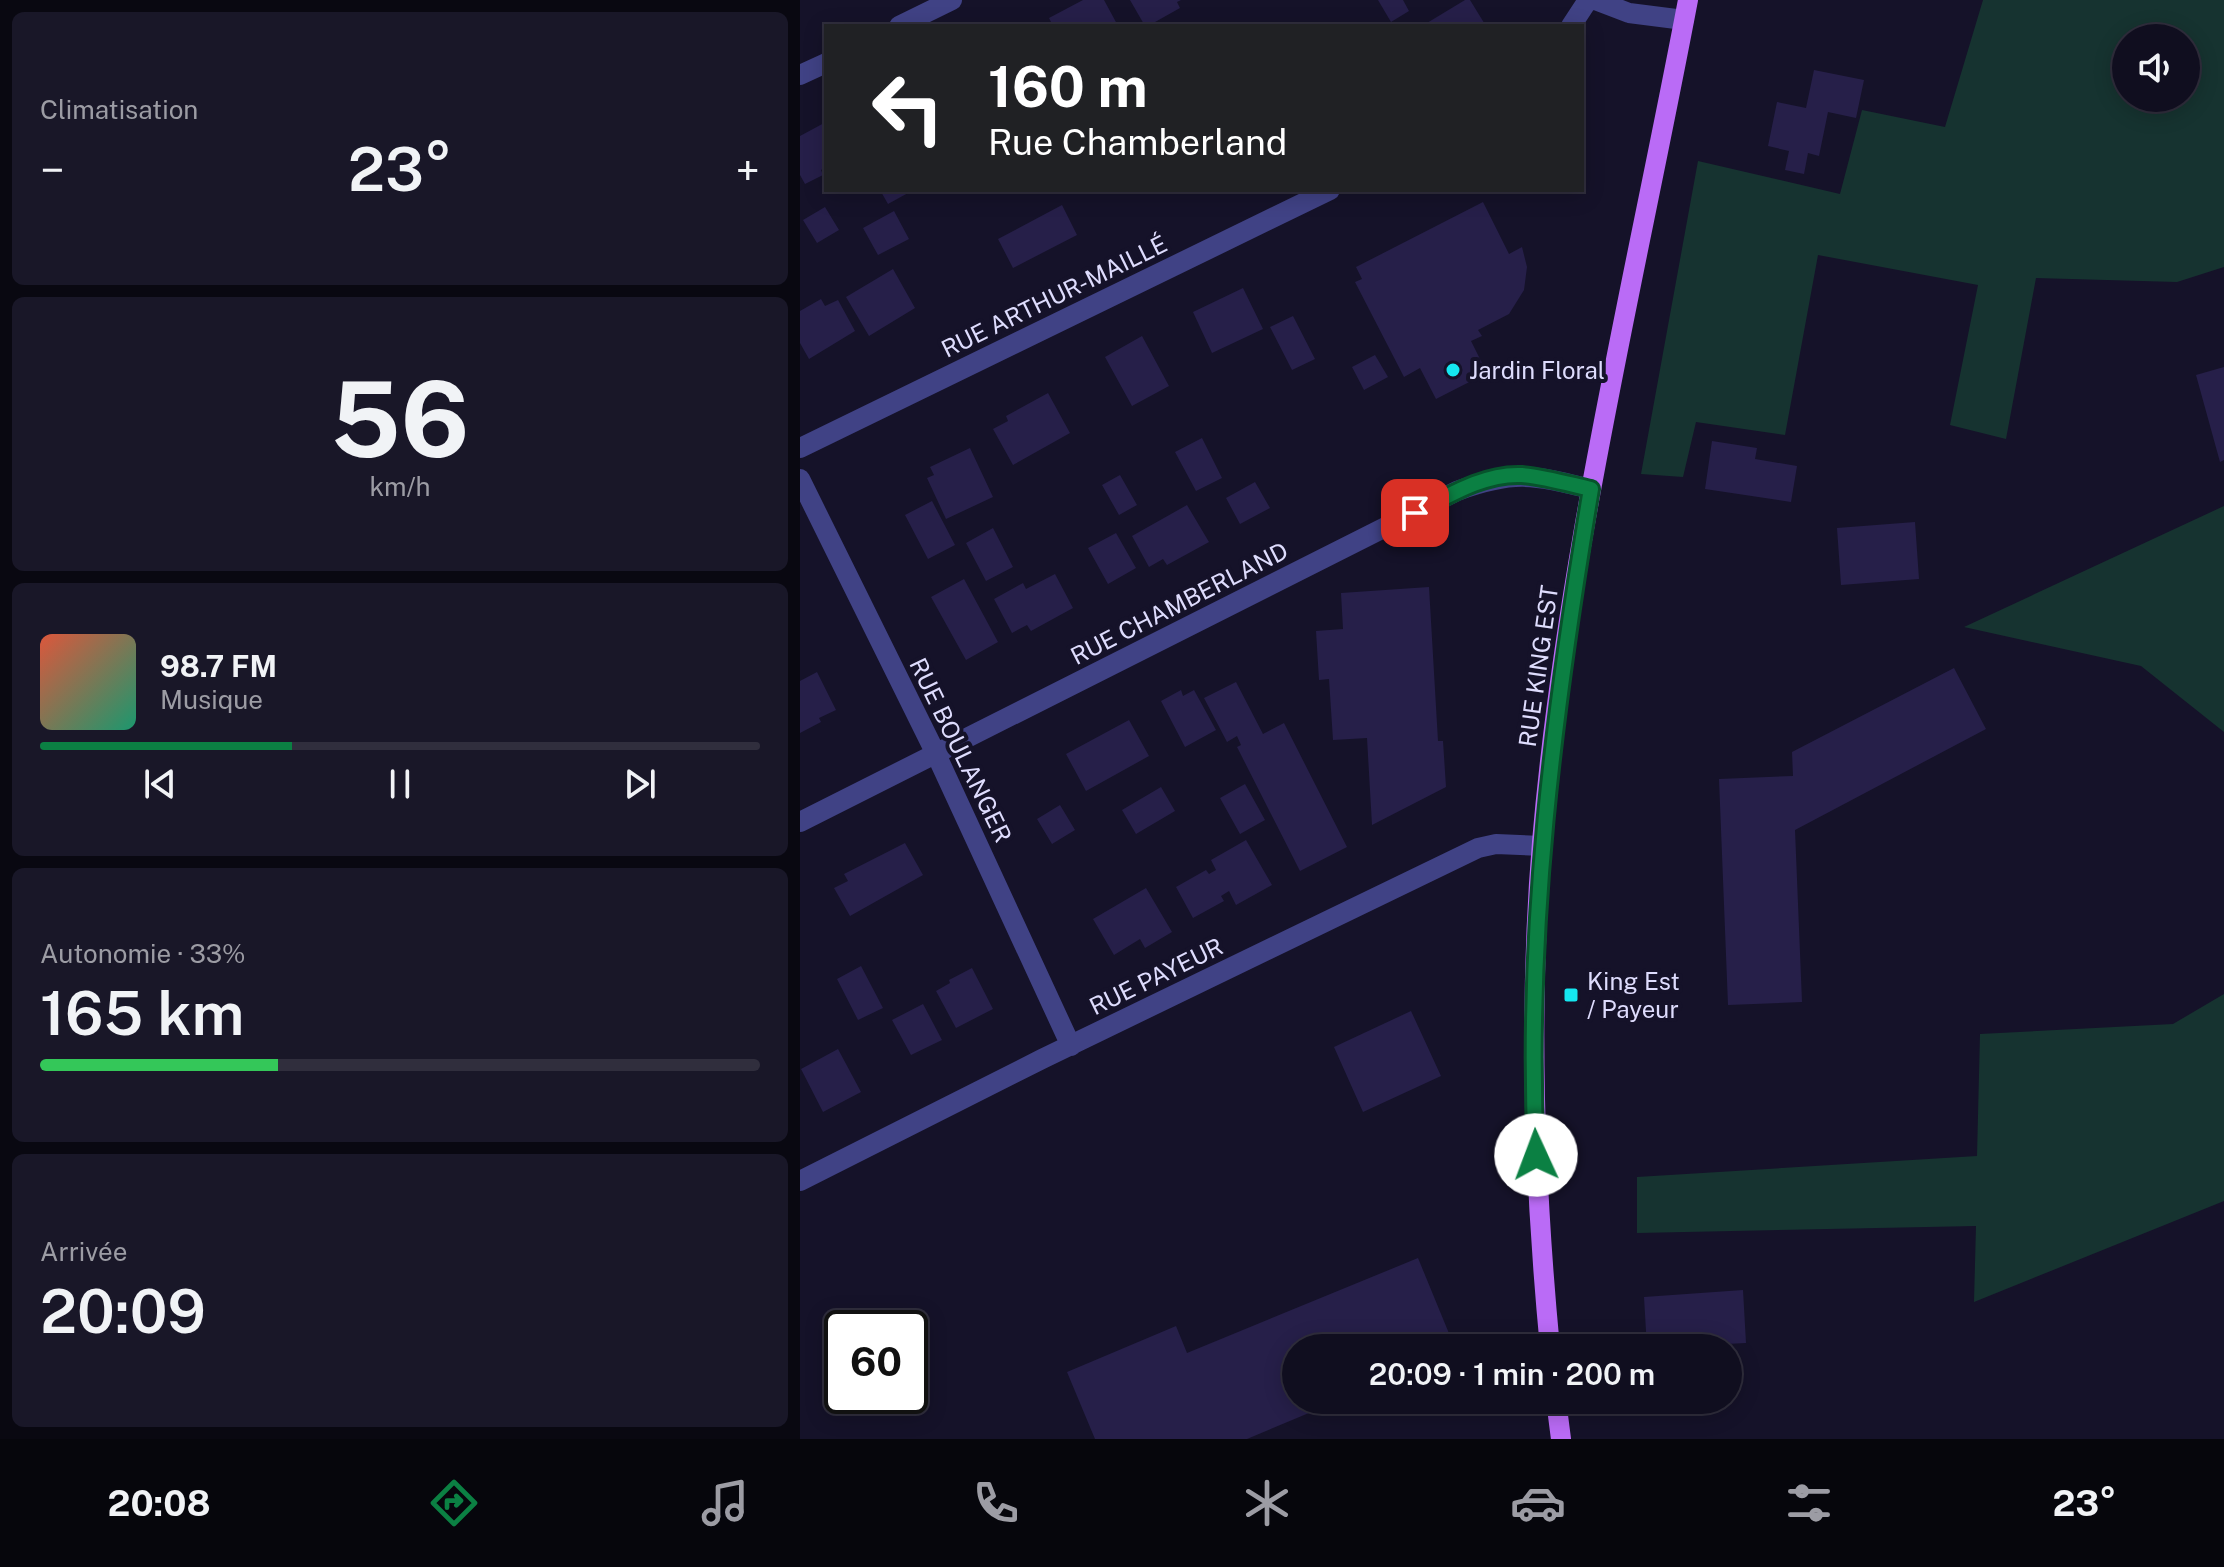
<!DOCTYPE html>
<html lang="fr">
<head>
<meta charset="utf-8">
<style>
  :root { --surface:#100e1f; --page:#191728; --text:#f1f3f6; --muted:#9c9ca4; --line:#302e3d; --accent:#0b8043 }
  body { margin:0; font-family:"Public Sans",sans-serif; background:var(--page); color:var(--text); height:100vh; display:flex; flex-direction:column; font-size:30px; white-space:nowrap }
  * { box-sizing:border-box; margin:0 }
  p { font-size:26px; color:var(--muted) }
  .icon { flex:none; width:44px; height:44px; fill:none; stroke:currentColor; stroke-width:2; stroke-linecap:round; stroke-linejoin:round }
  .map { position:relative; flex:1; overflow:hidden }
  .panel { display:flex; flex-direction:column; gap:12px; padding:12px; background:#090811; width:800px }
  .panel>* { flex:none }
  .guide { position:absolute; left:24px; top:24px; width:760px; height:168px; border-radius:0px; box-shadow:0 4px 20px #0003,0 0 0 2px var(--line); background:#202124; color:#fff; overflow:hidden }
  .controls { position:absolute; left:1312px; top:24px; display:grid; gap:16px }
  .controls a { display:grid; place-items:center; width:88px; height:88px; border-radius:50%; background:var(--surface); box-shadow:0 4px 20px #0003,0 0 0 2px var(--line); font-size:40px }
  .speed { position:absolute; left:24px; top:1310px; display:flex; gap:16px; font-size:40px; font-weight:700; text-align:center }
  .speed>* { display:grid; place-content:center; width:104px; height:104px; border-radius:50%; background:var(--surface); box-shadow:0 4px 20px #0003,0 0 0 2px var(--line); line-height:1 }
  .speed .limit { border:4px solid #111; border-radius:12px; background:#fff; color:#111 }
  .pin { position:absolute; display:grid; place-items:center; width:68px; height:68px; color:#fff; margin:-34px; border-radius:16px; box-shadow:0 4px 12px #0006 }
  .me { position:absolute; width:88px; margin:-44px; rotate:358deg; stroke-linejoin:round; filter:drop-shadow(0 0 6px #0008) }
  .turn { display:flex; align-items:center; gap:28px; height:168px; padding:0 32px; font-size:36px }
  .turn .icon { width:104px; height:104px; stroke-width:2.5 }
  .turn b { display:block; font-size:56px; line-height:68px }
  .big { font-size:60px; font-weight:600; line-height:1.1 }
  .panel .tile { flex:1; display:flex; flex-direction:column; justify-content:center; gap:12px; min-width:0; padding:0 28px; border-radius:12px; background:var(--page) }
  .panel .dial { align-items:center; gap:0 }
  .dial b { font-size:104px; line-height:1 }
  .song { display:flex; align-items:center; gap:24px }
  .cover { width:96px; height:96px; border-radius:12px; background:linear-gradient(135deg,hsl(10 70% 55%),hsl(160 70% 35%)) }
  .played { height:8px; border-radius:4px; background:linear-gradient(90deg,var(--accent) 35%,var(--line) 35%) }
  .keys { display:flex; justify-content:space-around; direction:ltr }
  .heat { display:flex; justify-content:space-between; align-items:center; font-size:44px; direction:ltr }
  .charge { height:12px; border-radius:6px; background:linear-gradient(90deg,#34c759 33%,var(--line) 0) }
  .trip { position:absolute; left:482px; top:1334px; width:460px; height:80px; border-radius:40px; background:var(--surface); box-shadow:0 4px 20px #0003,0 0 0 2px var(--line); font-weight:600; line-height:80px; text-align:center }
  .dock { display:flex; height:128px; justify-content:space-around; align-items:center; background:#06060c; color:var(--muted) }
  .dock .icon { width:56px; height:56px }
  .dock .active { color:var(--accent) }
  .dock b { font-size:36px; color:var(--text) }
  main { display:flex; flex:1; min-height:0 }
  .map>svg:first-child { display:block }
</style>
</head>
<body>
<main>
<section class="panel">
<div class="tile"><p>Climatisation</p>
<div class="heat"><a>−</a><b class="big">23°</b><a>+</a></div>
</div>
<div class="tile dial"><b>56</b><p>km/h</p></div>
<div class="tile">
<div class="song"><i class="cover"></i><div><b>98.7 FM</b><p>Musique</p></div></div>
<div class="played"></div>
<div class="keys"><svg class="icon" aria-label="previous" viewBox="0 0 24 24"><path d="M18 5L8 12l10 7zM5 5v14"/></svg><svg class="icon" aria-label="pause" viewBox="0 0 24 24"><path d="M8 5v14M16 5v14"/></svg><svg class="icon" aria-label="next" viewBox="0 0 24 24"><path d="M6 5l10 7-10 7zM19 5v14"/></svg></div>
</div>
<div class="tile"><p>Autonomie · 33%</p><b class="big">165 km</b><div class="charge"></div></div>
<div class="tile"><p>Arrivée</p><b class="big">20:09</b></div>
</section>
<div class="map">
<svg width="1424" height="1439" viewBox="0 0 1424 1439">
  <rect width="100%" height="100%" fill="#151229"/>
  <path fill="#163330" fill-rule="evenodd" d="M1183 0H1424V267L1377 282 1236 278 1206 439 1150 425 1178 285 1018 255 985 435 896 422 883 477 841 474 898 161 1040 194 1062 110 1145 127ZM1326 38H1386V98H1326Z
    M1424 506V732L1341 666 1164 627Z
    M1424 994V1201L1174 1302 1176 1226 837 1233V1177L1177 1156 1180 1034 1373 1024Z"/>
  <path fill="#261f49" d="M283 0H304L317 24 253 26 249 18Z
    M330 0H381L377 2 380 8 348 26H345Z
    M578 0H603L609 11 591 22Z
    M665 0H670L686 26H622Z
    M1014 70 1064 80 1056 118 1028 112 1019 156 1008 153 1004 174 985 170 989 151 968 146 977 102 1006 108Z
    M26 122V167L21 170 23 175 5 184 0 175V136Z
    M80 190H106L108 193 88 204Z
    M683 202 709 254 722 247 727 267 724 290 709 314 678 330 682 336 671 341 687 373 636 399 620 368 604 377 555 282 562 279 556 267Z
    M262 205 277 235 213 268 198 239Z
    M25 207 39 230 17 243 3 220Z
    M94 211 109 239 78 255 63 228Z
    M93 269 115 308 69 336 46 297Z
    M443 288 463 329 412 353 393 312Z
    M21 299 25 306 38 300 55 331 9 359 0 343V311Z
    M493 316 515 359 492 370 470 327Z
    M342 336 369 386 332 406 305 357Z
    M575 355 588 377 564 390 552 367Z
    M1424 367V460L1420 462 1396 375Z
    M248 393 270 433 213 465 193 429 208 421 206 416Z
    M402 438 422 478 396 491 375 452Z
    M912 441 957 448 955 459 997 466 991 502 905 489Z
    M170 448 193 497 146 519 127 478 134 475 130 467Z
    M320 475 337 505 319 515 302 485Z
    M455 482 470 508 440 524 426 498Z
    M132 501 155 545 128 559 105 515Z
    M387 505 409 542 367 565 363 559 349 567 332 536Z
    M1115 522 1119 579 1041 585 1037 528Z
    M193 528 213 567 186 581 166 543Z
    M316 533 336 568 308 584 288 548Z
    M255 574 273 608 231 631 227 625 212 633 194 599 223 583 226 589Z
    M164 579 198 642 166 660 131 597Z
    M629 587 638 741H643L646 787 572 825 567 738 533 740 529 679 519 680 516 631 543 629 541 593Z
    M1154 668 1186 729 995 830 1002 1002 928 1005 919 779 993 776 992 752Z
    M17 672 36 710 19 718 21 722 0 733V681Z
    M436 682 463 734 484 723 547 847 500 871 437 747 441 745 437 736 427 742 404 698Z
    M381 690 383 696 394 690 416 730 385 747 361 701Z
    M329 720 349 756 286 791 266 754Z
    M445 784 465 820 440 834 420 798Z
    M361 787 375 811 336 834 322 810Z
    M260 805 275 830 252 844 237 819Z
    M446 840 472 885 436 905 429 891 421 896 424 901 393 918 376 887 406 870 409 874 416 870 411 860Z
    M105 843 123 875 50 916 34 888 48 881 44 874Z
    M346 888 372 932 345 948 340 939 314 955 293 919Z
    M61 966 83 1008 58 1020 37 979Z
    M172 968 193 1009 156 1028 136 991 150 983 149 980Z
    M123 1004 142 1040 111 1055 92 1020Z
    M611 1011 641 1076 563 1112 534 1047Z
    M38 1049 61 1092 23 1112 1 1069Z
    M618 1258 655 1348H496V1400H540L447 1439H295L267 1372 376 1326 387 1353Z
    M943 1290 946 1343 847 1348 844 1297Z"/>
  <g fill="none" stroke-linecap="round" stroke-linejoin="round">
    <path stroke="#404285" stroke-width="20" d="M795 0 829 13 884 20
      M99 26 152 0
      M771 26 788 0
      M0 75 26 63
      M0 448 530 190
      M0 479 136 754 271 1046
      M0 822 657 491C715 470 733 475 791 489
      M0 1181 242 1059 678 848 696 844 742 846"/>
    <path stroke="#ba6bf6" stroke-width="20" d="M750 1348C734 1180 728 1011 742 842 766 558 835 280 888 0
      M756 1400 761 1439"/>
  </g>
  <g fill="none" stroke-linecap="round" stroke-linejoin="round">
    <defs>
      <path id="route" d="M615 513C648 496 684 473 722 475 745 477 769 484 791 489 754 709 725 931 736 1155"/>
    </defs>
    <use href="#route" stroke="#07532c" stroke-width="20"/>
    <use href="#route" stroke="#0b8043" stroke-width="14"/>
  </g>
  <g fill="#15e7f0" stroke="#151229" stroke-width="3">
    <circle cx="653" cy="370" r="8"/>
    <rect x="763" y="987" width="16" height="16" rx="4"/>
  </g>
  <g text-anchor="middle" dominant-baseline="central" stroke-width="8" stroke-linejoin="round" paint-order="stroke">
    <g font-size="24" fill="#dedcfd" stroke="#151229">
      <text transform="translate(254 296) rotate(-26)">RUE ARTHUR-MAILLÉ</text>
      <text transform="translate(379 603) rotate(-27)">RUE CHAMBERLAND</text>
      <text transform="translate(738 666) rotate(-82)">RUE KING EST</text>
      <text transform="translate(161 750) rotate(64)">RUE BOULANGER</text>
      <text transform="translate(356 976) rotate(-26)">RUE PAYEUR</text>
    </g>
    <g font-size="24" fill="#dedcfd" stroke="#151229" text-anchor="start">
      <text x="669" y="370">Jardin Floral</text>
      <text x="787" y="981">King Est<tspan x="787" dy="28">/ Payeur</tspan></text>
    </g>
  </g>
</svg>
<div class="controls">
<a><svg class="icon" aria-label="sound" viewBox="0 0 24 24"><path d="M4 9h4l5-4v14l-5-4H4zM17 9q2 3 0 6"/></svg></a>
</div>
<div class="speed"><div class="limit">60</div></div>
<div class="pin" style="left:615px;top:513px;background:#d93025"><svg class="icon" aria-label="arrive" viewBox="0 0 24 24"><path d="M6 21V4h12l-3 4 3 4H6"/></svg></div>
<svg class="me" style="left:736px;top:1155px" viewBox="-20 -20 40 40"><circle r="19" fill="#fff"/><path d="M0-13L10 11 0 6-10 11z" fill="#0b8043"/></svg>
<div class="trip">20:09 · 1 min · 200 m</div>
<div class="guide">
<div class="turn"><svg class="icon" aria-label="left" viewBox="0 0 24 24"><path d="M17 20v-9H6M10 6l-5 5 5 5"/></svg><div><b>160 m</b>Rue Chamberland</div></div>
</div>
</div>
</main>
<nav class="dock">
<b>20:08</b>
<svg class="icon active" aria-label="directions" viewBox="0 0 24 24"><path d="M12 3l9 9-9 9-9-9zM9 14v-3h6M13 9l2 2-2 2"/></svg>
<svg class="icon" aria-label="music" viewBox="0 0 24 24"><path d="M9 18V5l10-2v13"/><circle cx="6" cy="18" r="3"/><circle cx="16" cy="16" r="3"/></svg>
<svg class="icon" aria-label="phone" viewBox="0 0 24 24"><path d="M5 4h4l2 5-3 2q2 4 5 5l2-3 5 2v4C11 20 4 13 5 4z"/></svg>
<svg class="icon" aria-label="climate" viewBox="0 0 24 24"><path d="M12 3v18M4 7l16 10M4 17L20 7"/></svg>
<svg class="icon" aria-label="car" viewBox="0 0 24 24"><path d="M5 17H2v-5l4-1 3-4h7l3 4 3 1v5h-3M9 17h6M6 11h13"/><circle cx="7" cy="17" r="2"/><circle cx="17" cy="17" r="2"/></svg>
<svg class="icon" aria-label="filters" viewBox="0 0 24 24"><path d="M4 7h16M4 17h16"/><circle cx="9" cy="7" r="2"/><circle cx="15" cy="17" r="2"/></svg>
<b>23°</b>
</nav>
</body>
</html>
